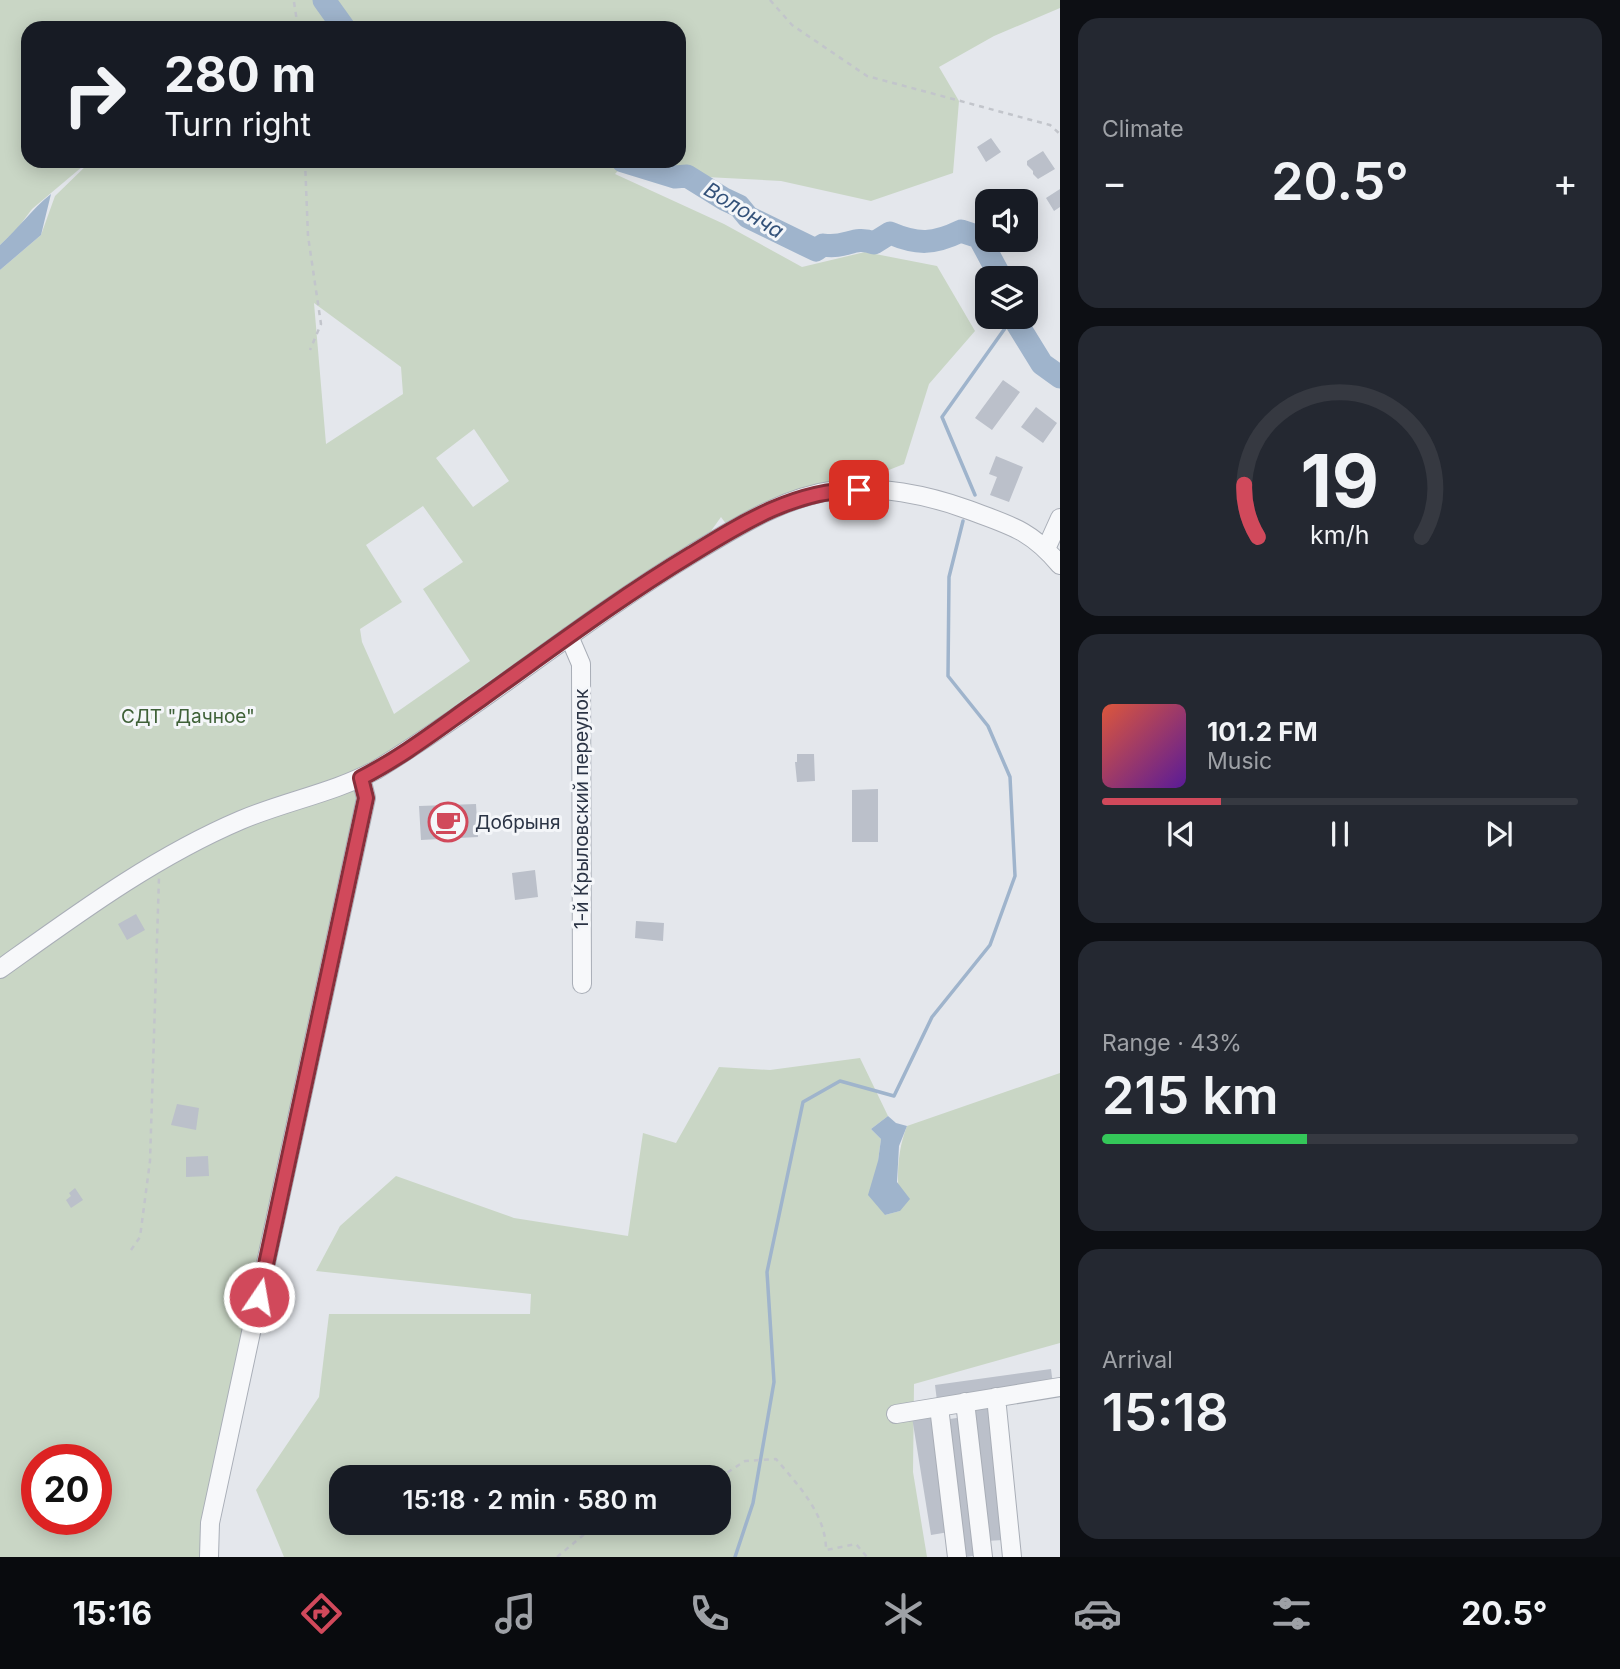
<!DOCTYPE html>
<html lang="en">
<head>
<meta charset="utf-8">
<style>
  :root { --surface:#171b24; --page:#242831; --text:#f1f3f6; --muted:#9ea1a6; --line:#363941; --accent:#d1495b }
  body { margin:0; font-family:Inter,sans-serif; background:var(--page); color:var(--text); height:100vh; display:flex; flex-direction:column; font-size:26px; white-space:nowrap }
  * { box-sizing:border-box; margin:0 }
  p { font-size:23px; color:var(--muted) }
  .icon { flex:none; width:38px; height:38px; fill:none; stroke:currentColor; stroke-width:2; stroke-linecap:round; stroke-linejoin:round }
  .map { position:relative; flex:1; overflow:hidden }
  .drawer { display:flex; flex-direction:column; gap:18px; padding:18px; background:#0d0f14; width:560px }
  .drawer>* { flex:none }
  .top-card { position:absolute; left:21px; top:21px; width:665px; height:147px; border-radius:21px; box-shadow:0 4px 18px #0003; background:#171b24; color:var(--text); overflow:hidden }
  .fabs { position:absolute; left:975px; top:189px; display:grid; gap:14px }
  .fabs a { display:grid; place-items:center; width:63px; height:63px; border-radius:14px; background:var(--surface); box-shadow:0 4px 18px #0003; font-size:35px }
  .speed { position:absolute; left:21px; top:1444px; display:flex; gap:14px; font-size:35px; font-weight:700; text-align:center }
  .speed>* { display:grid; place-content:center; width:91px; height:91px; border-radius:50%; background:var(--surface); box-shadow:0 4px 18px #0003; line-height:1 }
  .speed .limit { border:10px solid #d22; background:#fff; color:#111 }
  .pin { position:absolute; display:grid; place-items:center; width:60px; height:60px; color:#fff; margin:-30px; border-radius:14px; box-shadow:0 4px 10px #0006 }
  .me { position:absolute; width:77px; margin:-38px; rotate:12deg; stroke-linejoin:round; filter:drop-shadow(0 0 5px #0008) }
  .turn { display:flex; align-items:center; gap:24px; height:147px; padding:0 28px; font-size:32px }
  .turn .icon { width:91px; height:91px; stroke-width:2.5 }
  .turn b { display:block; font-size:49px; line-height:60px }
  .big { font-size:52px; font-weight:600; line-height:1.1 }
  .drawer .widget { flex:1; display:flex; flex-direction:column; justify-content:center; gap:10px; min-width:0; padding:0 24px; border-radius:21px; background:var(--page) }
  .drawer .dial { align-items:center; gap:0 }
  .dial svg { height:182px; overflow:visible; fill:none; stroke:var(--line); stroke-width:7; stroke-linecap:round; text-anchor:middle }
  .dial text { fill:var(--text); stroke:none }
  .song { display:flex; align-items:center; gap:21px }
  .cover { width:84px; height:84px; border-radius:10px; background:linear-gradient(135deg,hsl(10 70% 55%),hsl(270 70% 35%)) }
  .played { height:7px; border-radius:4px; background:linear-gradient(90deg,var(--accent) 25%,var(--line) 25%) }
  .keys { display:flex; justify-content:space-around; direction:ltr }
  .heat { display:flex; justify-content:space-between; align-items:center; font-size:38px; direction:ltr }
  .charge { height:10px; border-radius:5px; background:linear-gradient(90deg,#34c759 43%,var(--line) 0) }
  .trip { position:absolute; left:329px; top:1465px; width:402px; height:70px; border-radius:21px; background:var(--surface); box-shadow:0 4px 18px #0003; font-weight:600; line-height:70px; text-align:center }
  .dock { display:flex; height:112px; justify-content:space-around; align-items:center; background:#090b0e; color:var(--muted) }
  .dock .icon { width:49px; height:49px }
  .dock .current { color:var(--accent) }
  .dock b { font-size:32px; color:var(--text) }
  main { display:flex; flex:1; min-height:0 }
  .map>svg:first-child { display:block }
</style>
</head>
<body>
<main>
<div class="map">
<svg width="1060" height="1557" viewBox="0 0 1060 1557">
  <rect width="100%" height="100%" fill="#e4e7ec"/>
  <path fill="#c9d6c5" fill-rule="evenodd" d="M0 0H1060V8L994 36 939 67 959 101 953 173 871 201 781 181 687 176 669 161H679V28H28V161H89L32 209 17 229 0 245Z
    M91 161H627L615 174 724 224 802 267 865 252 937 266 975 331 929 384 904 464 732 532 721 517 711 531C652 568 594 608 537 648 479 688 422 728 369 772L209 1557H0V270L41 235 55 196ZM314 303 401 367 403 394 326 444ZM474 429 509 481 473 507 436 458ZM423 506 463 562 423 589 470 661 394 714 362 642 360 629 402 602 366 545ZM37 1460H96V1519H37Z
    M860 1058 888 1116 871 1129 881 1139 878 1161 885 1215 900 1211C897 1181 896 1154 907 1126L1060 1073V1343L914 1384 913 1472 927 1557H284L256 1490 319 1397 329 1314H530L531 1294 316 1271 340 1226 396 1176 514 1218 628 1236 643 1133 676 1143 719 1067 770 1070ZM341 1477H719V1522H341Z"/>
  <path fill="#9fb4cc" d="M51 194 41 235 0 270V245C19 228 31 210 51 194Z
    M888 1116 896 1123 907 1126 899 1146 897 1182 910 1199 900 1211 885 1215 868 1195 878 1161 881 1139 871 1129Z"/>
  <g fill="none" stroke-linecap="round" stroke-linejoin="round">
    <path stroke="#9fb4cc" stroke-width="3.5" d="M975 495 942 417 1013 317
      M735 1557 753 1503 774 1382 767 1272 803 1102 840 1081 894 1096 932 1017 990 945 1015 876 1010 777 988 726 948 676 949 577 963 521"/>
    <path stroke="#9fb4cc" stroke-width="23" d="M324 0 344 28
      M623 161 675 177 687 176 724 199 739 206 748 217 816 250 823 245C847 249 853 235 874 243L890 233C918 245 934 244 961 231L979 237 1001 278
      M1013 317 1042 364 1060 377"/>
  </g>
  <path fill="#bbc0ca" d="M991 138 1001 152 986 162 977 147Z
    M1043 151 1055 169 1038 179 1033 174V171L1027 165V161Z
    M1060 189V207L1054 211 1046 198Z
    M1003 380 1020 392 992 430 975 418Z
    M1036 407 1057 423 1043 443 1021 427Z
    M996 456 1023 467 1009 502 990 495 997 477 989 474Z
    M797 754H814L815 781 797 782 795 762H797Z
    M878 789V842H852V790Z
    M476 804 478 837 421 840 419 806Z
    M535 870 538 897 515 900 512 873Z
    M136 914 145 930 127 940 118 924Z
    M636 921 664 923 663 941 635 938Z
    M177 1104 199 1108 196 1130 171 1125Z
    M208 1156 209 1176 186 1177V1157Z
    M75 1188 83 1200 71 1208 66 1200 71 1196 69 1193Z
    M1051 1369 1053 1385 937 1401 935 1385Z
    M990 1405 1003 1540 986 1541 973 1407Z
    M930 1408 949 1532 931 1535 911 1411Z
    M963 1417 979 1555 966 1557 950 1419Z"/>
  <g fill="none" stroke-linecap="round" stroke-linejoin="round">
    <defs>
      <path id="minor" d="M1046 549 1060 518
        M569 636 581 664 582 984
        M0 969C77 914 154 857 241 820 286 801 333 793 376 770 485 703 583 620 692 554 737 527 783 497 836 490 877 485 928 495 966 509 1009 525 1030 529 1060 565
        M996 1397 1012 1557
        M965 1402 983 1557
        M939 1407 957 1557
        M896 1414 1060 1387
        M209 1557 210 1523 366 798 361 778"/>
    </defs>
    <use href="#minor" stroke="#a9aeb7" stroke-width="20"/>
    <path stroke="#c2c5cb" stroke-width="2.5" stroke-dasharray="5 5" stroke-linecap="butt" d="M770 0 792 25 867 76 1050 125 1060 134
      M294 2 298 28
      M305 161 308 236 321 324 310 350
      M131 1250 140 1237 150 1161 159 877
      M719 1478 745 1461 776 1459C798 1485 826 1514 826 1550L856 1544 867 1557
      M557 1557 599 1522"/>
    <use href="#minor" stroke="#f7f8fa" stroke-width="18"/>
  </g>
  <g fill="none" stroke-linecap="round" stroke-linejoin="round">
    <defs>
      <path id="route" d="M259 1297 366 798 361 778C404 756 442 726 481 699 551 649 619 598 692 554 744 522 797 489 859 490"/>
    </defs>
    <use href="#route" stroke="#882f3b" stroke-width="18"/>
    <use href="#route" stroke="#d1495b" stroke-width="12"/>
  </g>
  <defs>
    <symbol id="cafe-ring" viewBox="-11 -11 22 22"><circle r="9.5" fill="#f4f6f9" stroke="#d1495b" stroke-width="1.5"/><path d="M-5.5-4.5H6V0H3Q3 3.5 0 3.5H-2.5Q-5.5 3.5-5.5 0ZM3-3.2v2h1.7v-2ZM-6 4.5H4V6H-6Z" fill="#d1495b"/></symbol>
  </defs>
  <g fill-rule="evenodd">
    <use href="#cafe-ring" x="426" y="800" width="44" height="44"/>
  </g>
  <g text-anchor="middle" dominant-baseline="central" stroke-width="6" stroke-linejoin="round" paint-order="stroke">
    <g font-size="19" fill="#3f6138" stroke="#f4f6f9">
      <text x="188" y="716">СДТ "Дачное"</text>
    </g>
    <g font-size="19" fill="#2b3445" stroke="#f4f6f9">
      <text transform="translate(581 809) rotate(-90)">1-й Крыловский переулок</text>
    </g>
    <g font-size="19" fill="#2b3445" stroke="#f4f6f9" text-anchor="start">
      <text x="475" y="822">Добрыня</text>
    </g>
    <g font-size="21" font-style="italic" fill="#34527a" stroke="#f4f6f9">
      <text transform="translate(744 210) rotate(31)">Волонча</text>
    </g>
  </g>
</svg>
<div class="fabs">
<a><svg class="icon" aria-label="sound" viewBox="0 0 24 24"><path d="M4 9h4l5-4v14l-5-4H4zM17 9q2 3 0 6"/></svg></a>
<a><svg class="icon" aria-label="layers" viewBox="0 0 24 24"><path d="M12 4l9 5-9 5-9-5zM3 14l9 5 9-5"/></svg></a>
</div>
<div class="speed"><div class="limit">20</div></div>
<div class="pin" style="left:859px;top:490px;background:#d93025"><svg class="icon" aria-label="arrive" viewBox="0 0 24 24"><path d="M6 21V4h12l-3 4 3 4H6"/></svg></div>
<svg class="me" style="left:259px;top:1297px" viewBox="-20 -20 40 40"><circle r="17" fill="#d1495b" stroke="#fff" stroke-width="3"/><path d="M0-11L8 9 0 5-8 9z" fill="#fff"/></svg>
<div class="trip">15:18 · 2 min · 580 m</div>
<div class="top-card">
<div class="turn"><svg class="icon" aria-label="right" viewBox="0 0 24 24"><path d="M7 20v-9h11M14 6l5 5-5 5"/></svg><div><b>280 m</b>Turn right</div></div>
</div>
</div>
<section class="drawer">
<div class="widget"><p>Climate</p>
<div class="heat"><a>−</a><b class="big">20.5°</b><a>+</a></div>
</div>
<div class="widget dial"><svg viewBox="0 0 100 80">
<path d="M14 69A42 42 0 1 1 86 69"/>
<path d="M14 69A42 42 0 0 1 8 46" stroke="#d1495b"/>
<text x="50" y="56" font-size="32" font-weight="700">19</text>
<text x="50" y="72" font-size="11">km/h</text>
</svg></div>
<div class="widget">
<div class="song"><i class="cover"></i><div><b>101.2 FM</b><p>Music</p></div></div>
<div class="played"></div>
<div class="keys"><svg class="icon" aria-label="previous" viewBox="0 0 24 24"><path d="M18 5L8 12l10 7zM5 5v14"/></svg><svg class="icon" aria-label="pause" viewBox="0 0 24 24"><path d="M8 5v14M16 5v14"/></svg><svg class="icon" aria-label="next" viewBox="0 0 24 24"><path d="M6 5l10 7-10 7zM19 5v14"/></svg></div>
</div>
<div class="widget"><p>Range · 43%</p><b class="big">215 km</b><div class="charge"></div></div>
<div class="widget"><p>Arrival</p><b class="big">15:18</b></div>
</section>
</main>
<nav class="dock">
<b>15:16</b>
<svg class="icon current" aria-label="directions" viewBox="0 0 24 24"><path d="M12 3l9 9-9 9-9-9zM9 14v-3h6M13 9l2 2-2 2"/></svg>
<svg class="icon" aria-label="music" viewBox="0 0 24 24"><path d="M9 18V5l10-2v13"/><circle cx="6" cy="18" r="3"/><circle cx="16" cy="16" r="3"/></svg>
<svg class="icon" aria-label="phone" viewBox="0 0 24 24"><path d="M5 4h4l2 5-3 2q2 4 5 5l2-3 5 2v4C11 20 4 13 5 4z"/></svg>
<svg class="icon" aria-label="climate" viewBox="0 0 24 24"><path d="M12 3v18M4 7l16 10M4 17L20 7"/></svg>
<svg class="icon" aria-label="car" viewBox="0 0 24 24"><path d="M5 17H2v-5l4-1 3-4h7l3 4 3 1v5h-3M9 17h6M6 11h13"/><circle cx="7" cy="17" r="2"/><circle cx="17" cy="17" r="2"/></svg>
<svg class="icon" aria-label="filters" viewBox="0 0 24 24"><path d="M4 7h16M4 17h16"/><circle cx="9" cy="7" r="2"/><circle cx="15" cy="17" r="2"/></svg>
<b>20.5°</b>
</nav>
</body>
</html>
